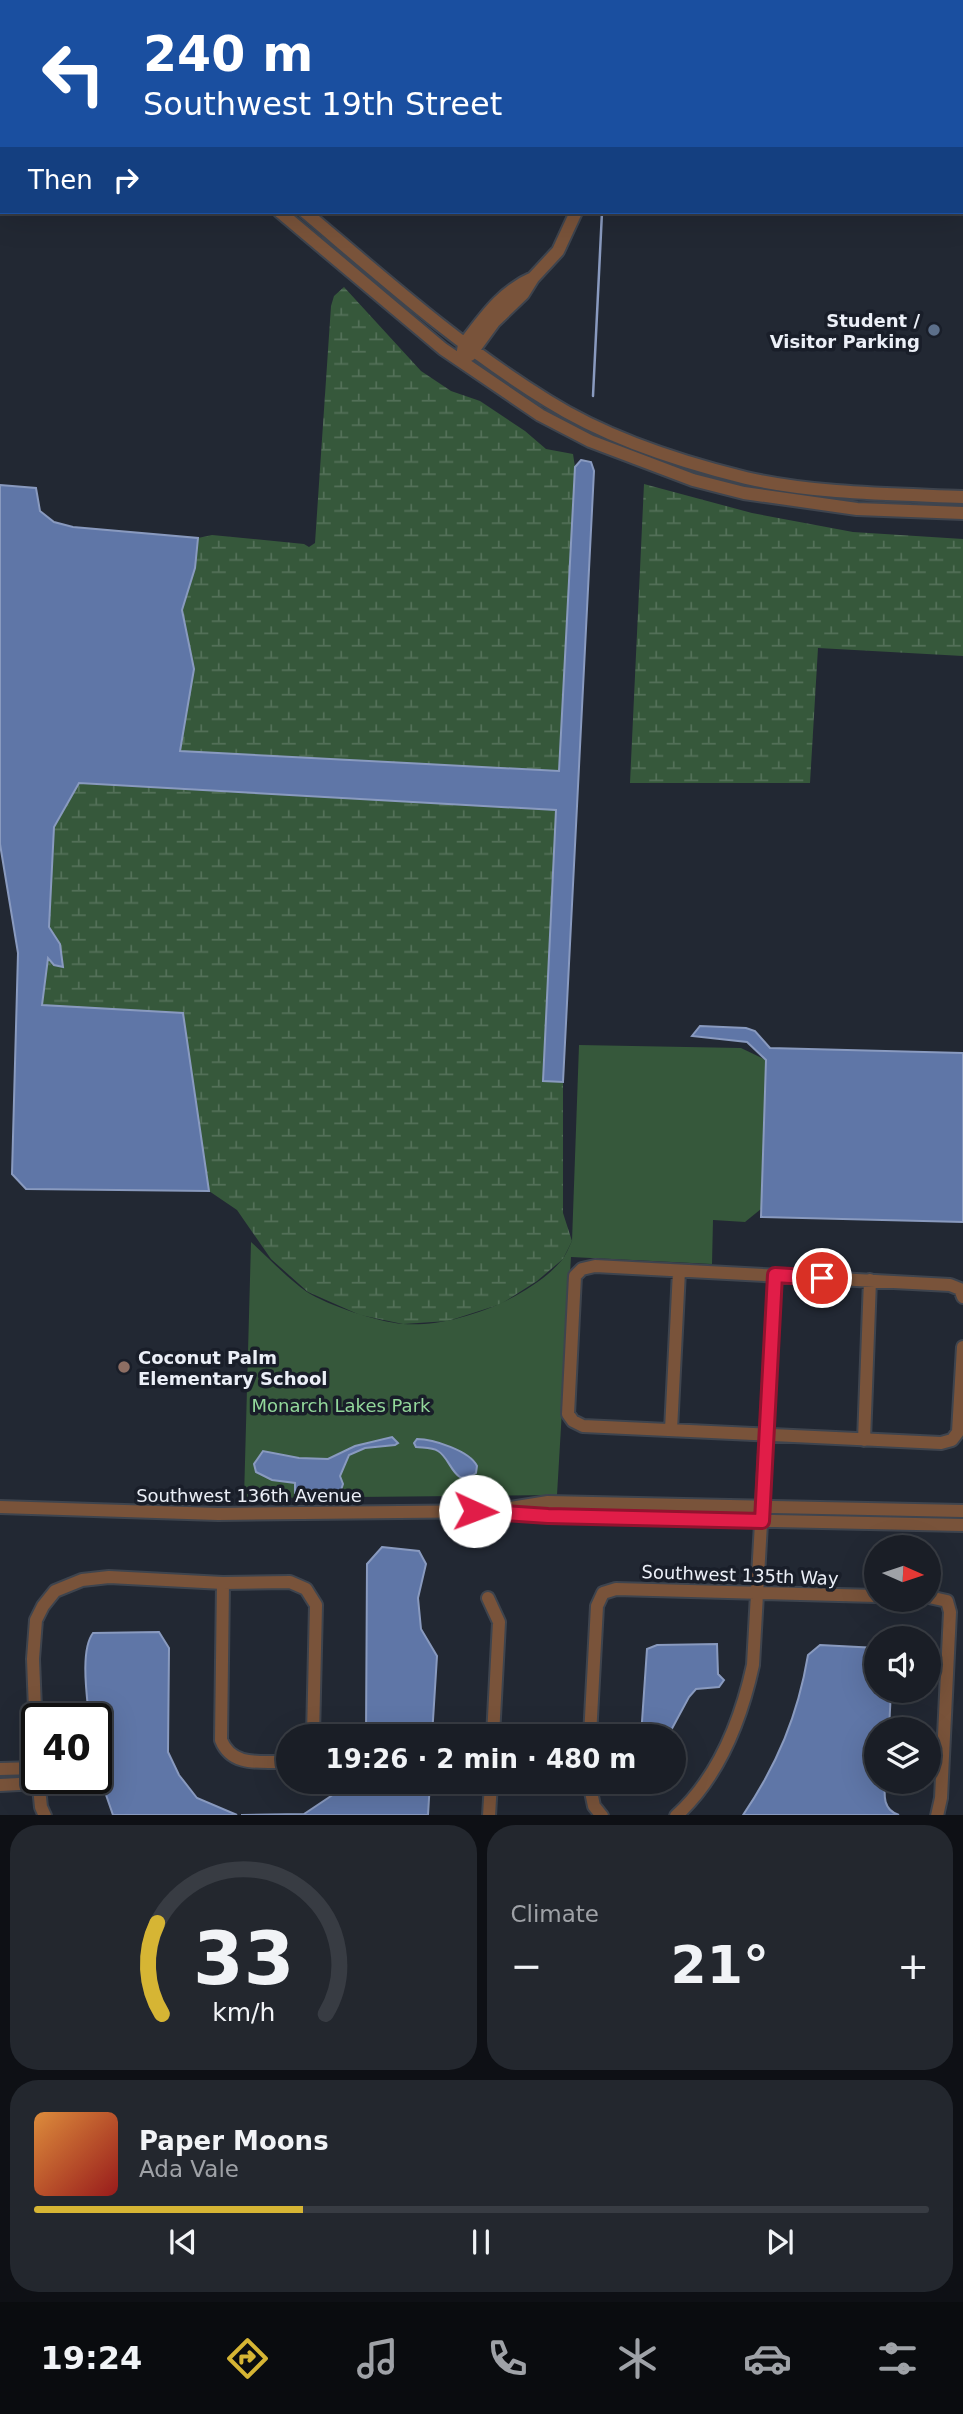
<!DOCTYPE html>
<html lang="en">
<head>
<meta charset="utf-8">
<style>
  :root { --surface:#1a1e26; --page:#23272e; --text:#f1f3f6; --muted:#9fa2a7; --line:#383c43; --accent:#d6b534 }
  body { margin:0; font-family:"DejaVu Sans",sans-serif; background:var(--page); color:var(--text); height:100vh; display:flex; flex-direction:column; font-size:26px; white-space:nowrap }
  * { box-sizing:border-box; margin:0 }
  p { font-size:23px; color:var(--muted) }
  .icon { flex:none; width:38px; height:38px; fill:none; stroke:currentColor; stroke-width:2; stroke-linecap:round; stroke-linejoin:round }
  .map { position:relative; height:1815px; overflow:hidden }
  .drawer { display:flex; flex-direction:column; gap:10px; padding:10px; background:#0e1015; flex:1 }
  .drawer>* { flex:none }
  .banner { position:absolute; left:0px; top:0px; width:964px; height:214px; box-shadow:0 7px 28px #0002,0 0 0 2px var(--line); background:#1a4fa0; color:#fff; overflow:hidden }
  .needle { width:46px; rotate:93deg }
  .controls { position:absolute; left:864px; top:1535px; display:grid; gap:14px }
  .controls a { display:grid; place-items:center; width:77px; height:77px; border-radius:50%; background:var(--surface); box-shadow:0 7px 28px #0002,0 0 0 2px var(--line); font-size:35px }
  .speed { position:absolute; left:21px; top:1703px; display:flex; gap:14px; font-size:35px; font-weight:700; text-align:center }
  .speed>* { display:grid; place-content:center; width:91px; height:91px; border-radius:50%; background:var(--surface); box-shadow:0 7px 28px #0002,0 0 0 2px var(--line); line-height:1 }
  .speed .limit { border:4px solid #111; border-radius:10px; background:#fff; color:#111 }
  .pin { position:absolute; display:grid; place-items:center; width:60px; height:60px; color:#fff; margin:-30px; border:4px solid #fff; border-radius:50%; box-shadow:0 2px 7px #0007 }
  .me { position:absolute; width:77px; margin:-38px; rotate:92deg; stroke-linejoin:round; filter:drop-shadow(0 0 5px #0008) }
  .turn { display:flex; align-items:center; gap:24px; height:147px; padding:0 28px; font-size:32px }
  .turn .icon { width:91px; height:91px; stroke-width:2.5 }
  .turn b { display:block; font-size:49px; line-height:60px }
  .then { display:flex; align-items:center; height:66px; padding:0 28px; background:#0003; gap:14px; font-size:26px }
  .big { font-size:52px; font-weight:600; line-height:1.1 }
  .drawer .widget { flex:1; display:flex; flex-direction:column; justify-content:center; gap:10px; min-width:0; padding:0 24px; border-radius:28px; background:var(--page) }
  .drawer .dial { align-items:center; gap:0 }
  .dial svg { height:182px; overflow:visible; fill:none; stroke:var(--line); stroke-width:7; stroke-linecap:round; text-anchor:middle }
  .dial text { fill:var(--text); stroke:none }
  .song { display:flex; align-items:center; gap:21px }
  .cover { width:84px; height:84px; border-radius:10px; background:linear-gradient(135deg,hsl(30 70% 55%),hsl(0 70% 35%)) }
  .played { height:7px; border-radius:4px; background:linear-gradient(90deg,var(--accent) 30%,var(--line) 30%) }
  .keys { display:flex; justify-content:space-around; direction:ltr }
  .heat { display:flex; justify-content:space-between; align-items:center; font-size:38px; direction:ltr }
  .drawer .tiles { flex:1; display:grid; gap:10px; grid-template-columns:1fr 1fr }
  .widget:last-child { grid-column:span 2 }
  .trip { position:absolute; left:276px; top:1724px; width:410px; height:70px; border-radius:35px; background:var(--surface); box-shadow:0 7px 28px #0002,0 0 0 2px var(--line); font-weight:600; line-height:70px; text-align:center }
  .menu { display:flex; height:112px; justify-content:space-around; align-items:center; background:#0a0c0f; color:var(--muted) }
  .menu .icon { width:49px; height:49px }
  .menu .active { color:var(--accent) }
  .menu b { font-size:32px; color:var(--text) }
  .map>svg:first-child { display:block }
</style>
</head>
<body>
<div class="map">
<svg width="963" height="1816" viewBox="0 0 963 1816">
  <defs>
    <pattern id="wetland-marsh" width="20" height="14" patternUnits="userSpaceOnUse" patternTransform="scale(1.75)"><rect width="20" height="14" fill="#36583b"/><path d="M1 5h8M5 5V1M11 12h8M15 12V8" fill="none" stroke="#537058"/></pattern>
  </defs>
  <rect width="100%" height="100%" fill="#222833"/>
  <path fill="url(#wetland-marsh)" d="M756 0H963V11L962 2Z
    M344 287 421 371 451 391 480 401 525 431 546 449 573 454 575 467 559 771 180 751 194 669 182 610 195 568 198 538 212 535 304 544 309 547 315 543 331 306 334 296Z
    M644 484 752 513 853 532 963 539V656L818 648 810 783H630Z
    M79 783 556 810 543 1081 563 1082V1213L572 1241 563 1259 537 1281 501 1304 448 1321 403 1324 360 1315 308 1292 271 1259 237 1210 209 1191 183 1014 42 1005 48 957 60 944 49 927 54 827Z"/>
  <path fill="#36583b" d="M579 1045 741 1048 766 1060 761 1209 745 1222 713 1220 712 1264 571 1257 557 1495 244 1498 251 1242C269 1258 287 1278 307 1292 327 1305 378 1322 403 1324 453 1328 529 1299 562 1260 566 1255 569 1247 572 1241Z"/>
  <path fill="#5f76a7" stroke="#899abf" stroke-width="2" d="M581 460 591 462 594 471 563 1082 543 1081 556 810 79 783 54 827 49 927 60 944 63 967 54 965 48 958 42 1005 183 1013 209 1191 26 1189 12 1174 18 953 0 844V485L36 488 40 511 54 522 73 527 198 538 195 568 182 610 194 669 180 751 559 771 575 467Z
    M700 1026 746 1028 755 1031 770 1048 963 1053V1222L761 1217 766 1060 747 1042 692 1036Z
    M392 1437 398 1443 395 1445 365 1448 349 1455 340 1476 343 1484 341 1490 335 1492 295 1493V1483L272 1480 256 1472 254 1464 263 1451 299 1458 328 1459 355 1446Z
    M417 1439C433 1439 470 1451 477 1466L476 1473C454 1490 452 1459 438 1451 432 1447 423 1448 416 1447L414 1443Z
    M382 1547 419 1551 426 1564 418 1598 421 1629 437 1656 432 1736H366L367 1564Z
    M159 1632 169 1648 168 1752 179 1775 197 1798 237 1815H113L105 1792 94 1779 96 1778V1718H89C87 1696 80 1650 93 1633Z
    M717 1644 718 1674 724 1680 719 1687 696 1689 689 1697 668 1736H641L647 1649 657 1645Z
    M820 1645 877 1648V1690L891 1691 889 1729H877V1782H885C884 1796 883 1810 899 1815H743C777 1765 798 1715 808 1655Z
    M346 1782H430L428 1815H241L304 1814 337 1792Z"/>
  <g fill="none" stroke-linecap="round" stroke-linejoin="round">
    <path stroke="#899abf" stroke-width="2.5" d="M613 2V0
      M593 396 602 212"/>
    <defs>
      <path id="minor" d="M0 23H2
        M0 40H2
        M280 212 443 349 540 415 590 441 693 480 744 493 857 509 963 513
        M305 212C383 278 460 347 548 401 605 437 681 462 746 478 816 494 891 494 963 497
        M463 351 464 344C484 318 502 291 533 278
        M470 355 494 322 523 294 533 278 558 251 576 212
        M963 1297 960 1289 950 1285 595 1266 582 1269 575 1276 568 1414 573 1421 583 1426 941 1443 952 1440 958 1432 963 1347
        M671 1430 679 1271
        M864 1440 870 1280
        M0 1507 218 1514 497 1511 548 1516 963 1525
        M504 1509 548 1502 963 1511
        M223 1583 221 1740C232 1768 262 1761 289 1762
        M929 1597 947 1601 950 1612 941 1798 937 1816
        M488 1598 499 1622 493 1736
        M590 1736 597 1606 603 1593 616 1589 877 1596
        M37 1760 33 1659 36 1620 43 1606 55 1591 82 1580 109 1577 223 1583 290 1582 306 1589 316 1605 313 1736
        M0 1769 37 1768
        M38 1778 41 1807 45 1816
        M589 1782 594 1806 602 1816
        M0 1785 38 1783
        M489 1816 491 1782
        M676 1816C719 1777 741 1720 753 1665L775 1275"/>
    </defs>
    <use href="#minor" stroke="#3e444e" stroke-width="16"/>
    <use href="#minor" stroke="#79533a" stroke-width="12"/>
  </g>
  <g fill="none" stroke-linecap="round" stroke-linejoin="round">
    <defs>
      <path id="route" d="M475 1511 548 1516 762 1521 775 1275 822 1278"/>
    </defs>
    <use href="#route" stroke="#92132f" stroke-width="18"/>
    <use href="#route" stroke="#e11d48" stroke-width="12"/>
  </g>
  <circle fill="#5c6f8a" stroke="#191e29" stroke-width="2.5" cx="934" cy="330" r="7"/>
  <circle fill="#8d6e63" stroke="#191e29" stroke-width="2.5" cx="124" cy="1367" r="7"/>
  <g text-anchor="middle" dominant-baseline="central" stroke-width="7" stroke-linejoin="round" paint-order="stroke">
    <g font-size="18" font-weight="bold" fill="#ebeff7" stroke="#191e29" text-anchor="end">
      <text x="920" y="320">Student /<tspan x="920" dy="21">Visitor Parking</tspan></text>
      <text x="138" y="1357" text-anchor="start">Coconut Palm<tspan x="138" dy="21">Elementary School</tspan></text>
    </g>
    <g font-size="18" fill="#93d89b" stroke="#191e29">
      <text x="341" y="1405">Monarch Lakes Park</text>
    </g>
    <g font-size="18" fill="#ebeff7" stroke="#191e29">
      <text x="249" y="1495">Southwest 136th Avenue</text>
      <text transform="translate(740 1575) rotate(2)">Southwest 135th Way</text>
    </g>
  </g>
</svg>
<div class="controls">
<a><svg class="needle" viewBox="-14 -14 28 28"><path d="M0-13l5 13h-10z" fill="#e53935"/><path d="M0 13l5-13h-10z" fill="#9fa2a7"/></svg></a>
<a><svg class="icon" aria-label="sound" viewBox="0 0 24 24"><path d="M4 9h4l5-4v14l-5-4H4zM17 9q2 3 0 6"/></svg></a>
<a><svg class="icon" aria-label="layers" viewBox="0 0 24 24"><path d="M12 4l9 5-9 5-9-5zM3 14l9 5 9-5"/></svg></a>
</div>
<div class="speed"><div class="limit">40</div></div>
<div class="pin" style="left:822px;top:1278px;background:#d93025"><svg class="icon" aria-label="arrive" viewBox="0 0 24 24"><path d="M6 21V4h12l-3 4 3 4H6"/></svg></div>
<svg class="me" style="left:475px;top:1511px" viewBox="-20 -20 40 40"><circle r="19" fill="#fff"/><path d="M0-13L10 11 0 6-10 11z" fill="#e11d48"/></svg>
<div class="trip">19:26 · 2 min · 480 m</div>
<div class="banner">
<div class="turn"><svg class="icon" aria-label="left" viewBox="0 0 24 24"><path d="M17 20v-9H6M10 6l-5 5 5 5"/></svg><div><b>240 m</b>Southwest 19th Street</div></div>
<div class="then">Then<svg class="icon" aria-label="right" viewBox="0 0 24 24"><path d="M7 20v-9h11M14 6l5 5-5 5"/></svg></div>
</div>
</div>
<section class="drawer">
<div class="tiles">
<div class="widget dial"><svg viewBox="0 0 100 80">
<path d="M14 69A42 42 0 1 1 86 69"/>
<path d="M14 69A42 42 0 0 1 12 29" stroke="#d6b534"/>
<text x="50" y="56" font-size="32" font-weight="700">33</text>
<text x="50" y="72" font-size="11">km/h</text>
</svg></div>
<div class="widget"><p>Climate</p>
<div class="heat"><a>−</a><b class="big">21°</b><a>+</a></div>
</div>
<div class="widget">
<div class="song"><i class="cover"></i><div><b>Paper Moons</b><p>Ada Vale</p></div></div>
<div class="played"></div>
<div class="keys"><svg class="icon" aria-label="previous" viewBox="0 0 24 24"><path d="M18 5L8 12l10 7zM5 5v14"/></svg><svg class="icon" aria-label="pause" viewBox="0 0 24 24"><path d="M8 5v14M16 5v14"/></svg><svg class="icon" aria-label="next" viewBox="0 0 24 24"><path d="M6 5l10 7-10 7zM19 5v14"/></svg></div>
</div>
</div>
</section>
<nav class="menu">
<b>19:24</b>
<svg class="icon active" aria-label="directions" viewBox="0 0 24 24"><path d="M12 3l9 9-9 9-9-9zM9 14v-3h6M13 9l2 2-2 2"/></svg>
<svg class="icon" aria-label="music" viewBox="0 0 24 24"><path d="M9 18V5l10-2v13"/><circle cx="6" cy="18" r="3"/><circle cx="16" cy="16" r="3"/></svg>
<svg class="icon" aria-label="phone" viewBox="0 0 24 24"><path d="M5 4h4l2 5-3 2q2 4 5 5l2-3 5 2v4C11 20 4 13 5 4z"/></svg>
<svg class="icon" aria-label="climate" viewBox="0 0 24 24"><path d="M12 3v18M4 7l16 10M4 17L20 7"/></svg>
<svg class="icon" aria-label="car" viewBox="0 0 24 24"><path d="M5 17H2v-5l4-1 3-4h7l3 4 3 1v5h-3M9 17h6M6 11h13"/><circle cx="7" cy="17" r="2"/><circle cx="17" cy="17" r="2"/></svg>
<svg class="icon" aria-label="filters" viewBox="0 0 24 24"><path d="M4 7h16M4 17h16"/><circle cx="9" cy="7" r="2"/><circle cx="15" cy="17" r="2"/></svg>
</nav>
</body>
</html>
